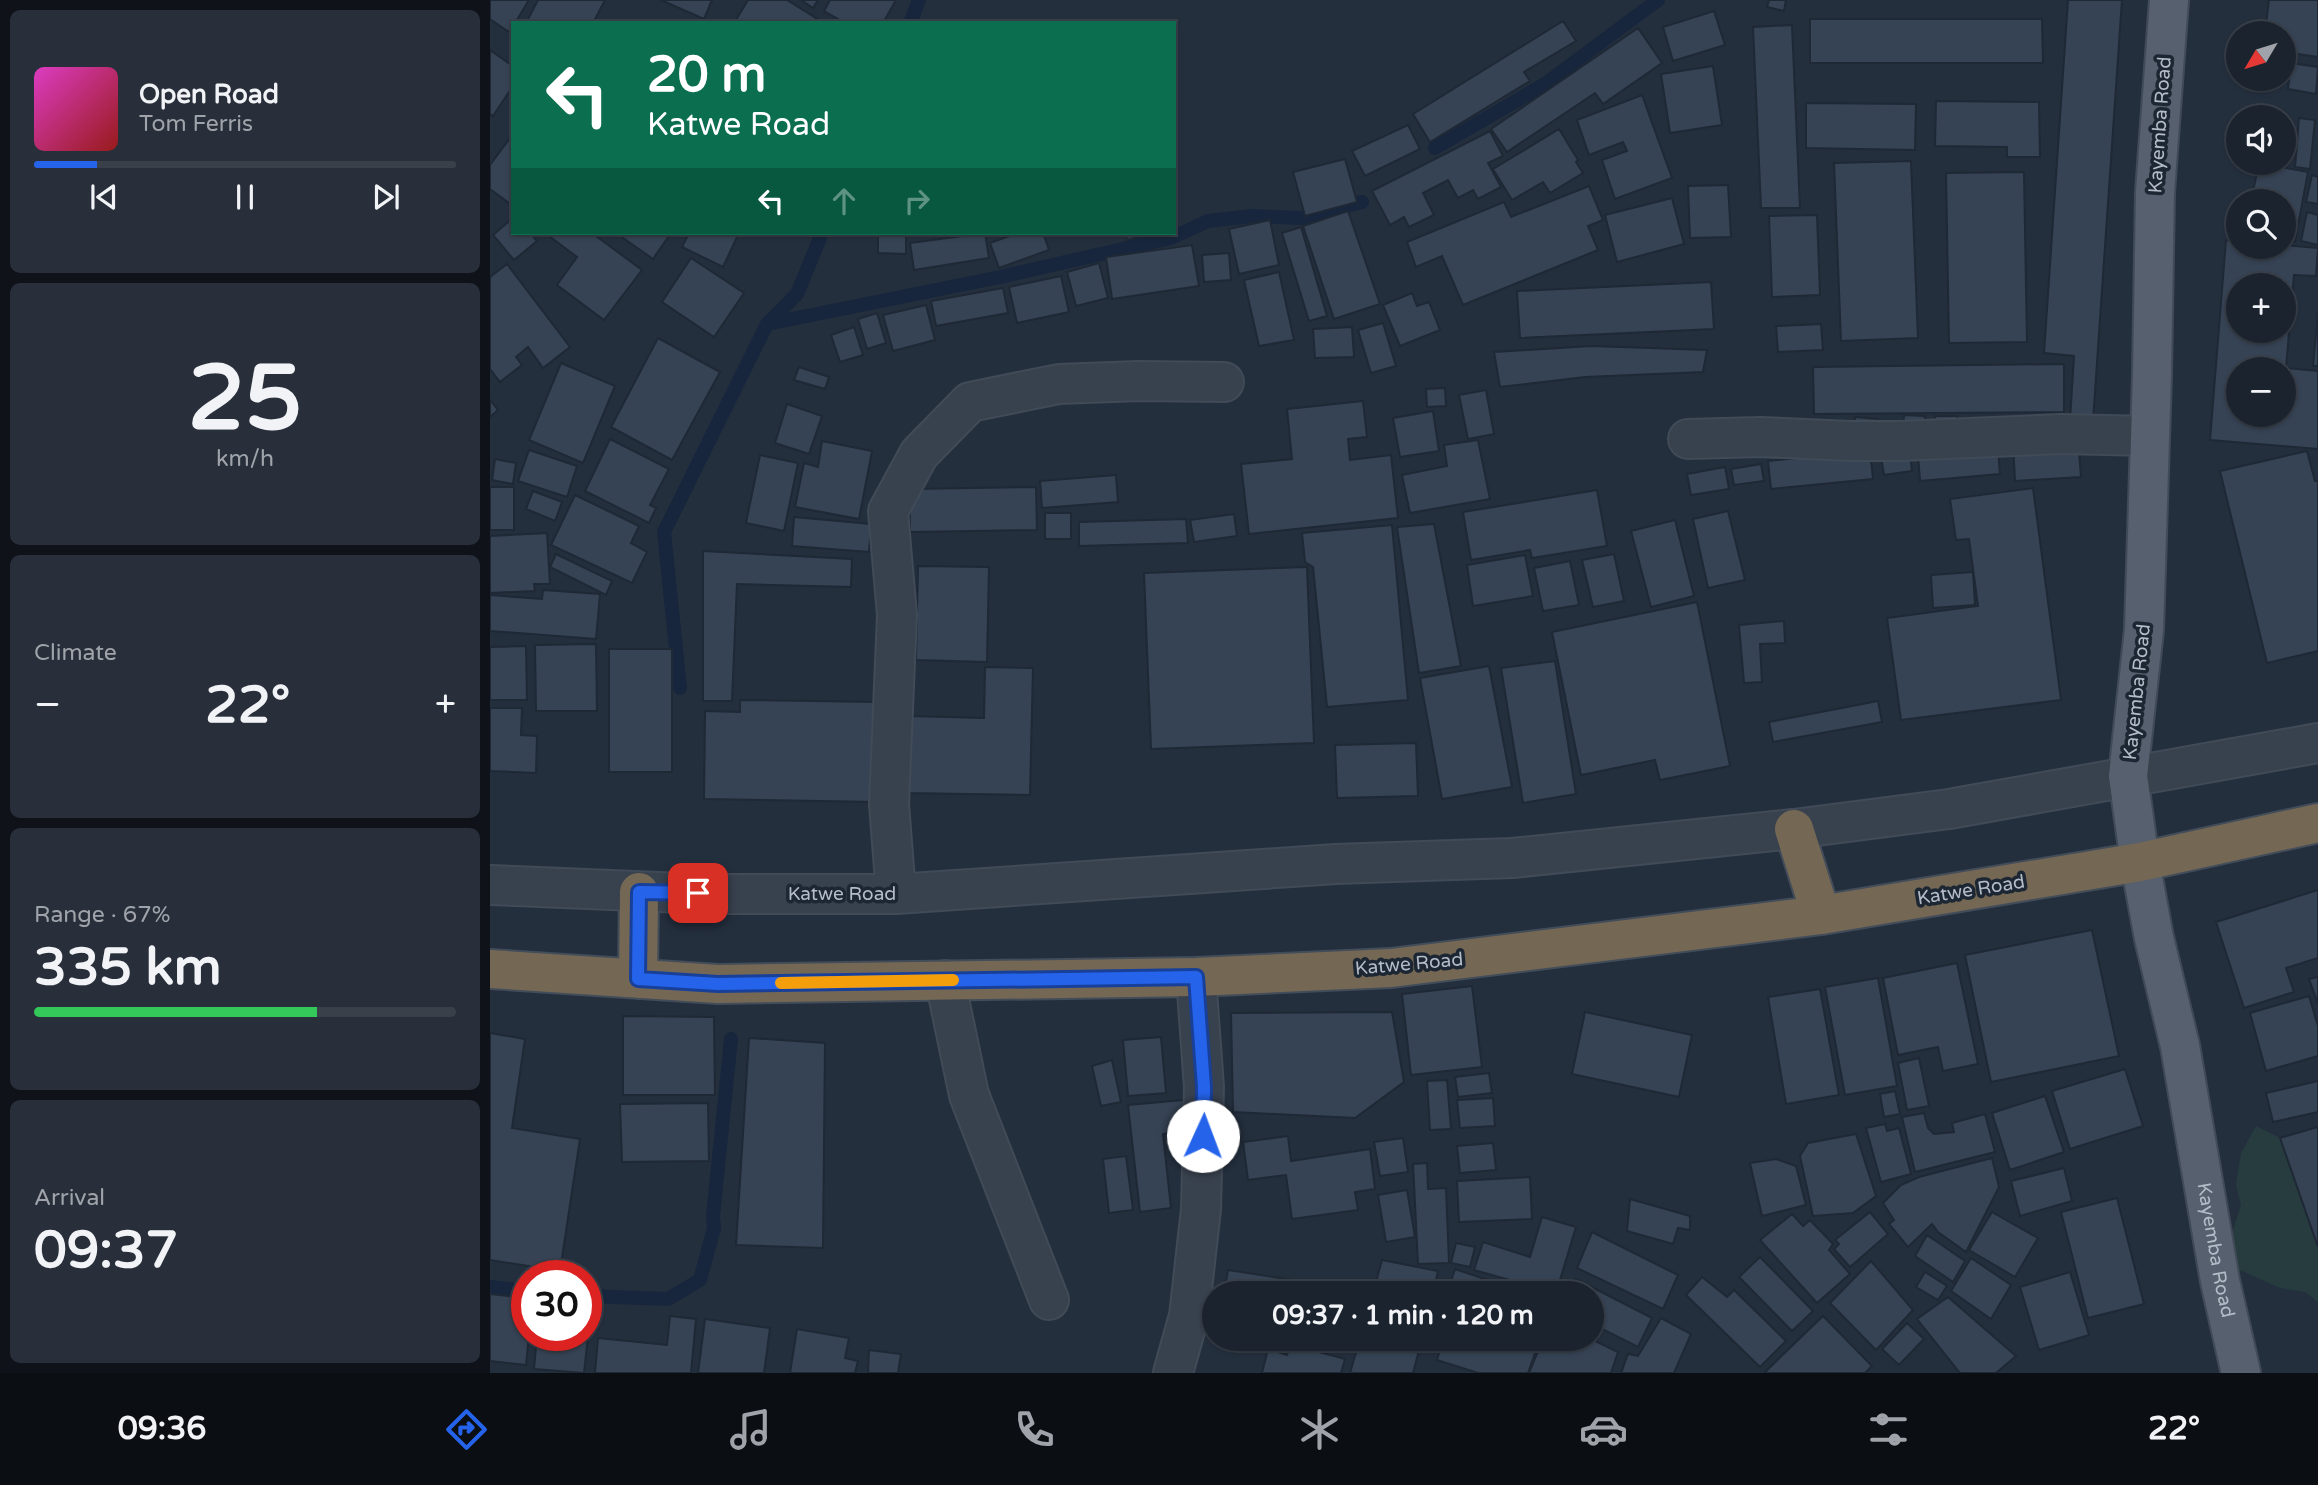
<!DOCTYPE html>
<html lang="en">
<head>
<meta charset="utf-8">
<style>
  :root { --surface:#1b232e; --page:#282f3a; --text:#f1f3f6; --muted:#a0a4aa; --line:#39404a; --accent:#2563eb }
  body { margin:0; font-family:"Varela Round",sans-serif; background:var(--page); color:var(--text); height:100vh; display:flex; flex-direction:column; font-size:26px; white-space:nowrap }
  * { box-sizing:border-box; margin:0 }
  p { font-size:23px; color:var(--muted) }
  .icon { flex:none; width:38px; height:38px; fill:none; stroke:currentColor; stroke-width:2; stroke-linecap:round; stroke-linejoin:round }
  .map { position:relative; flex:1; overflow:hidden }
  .side { display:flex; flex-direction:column; gap:10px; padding:10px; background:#0f1319; width:490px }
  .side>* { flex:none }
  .guide { position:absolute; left:21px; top:21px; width:665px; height:214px; border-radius:0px; box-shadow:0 2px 5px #0004,0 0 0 2px var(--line); background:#0b6e4f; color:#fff; overflow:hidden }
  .needle { width:46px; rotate:232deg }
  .tools { position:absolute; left:1736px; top:21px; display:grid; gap:14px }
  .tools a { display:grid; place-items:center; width:70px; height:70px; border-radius:50%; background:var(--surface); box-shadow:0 2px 5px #0004,0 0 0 2px var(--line); font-size:35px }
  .speed { position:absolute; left:21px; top:1260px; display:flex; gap:14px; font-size:35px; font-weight:700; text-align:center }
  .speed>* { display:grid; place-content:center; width:91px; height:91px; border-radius:50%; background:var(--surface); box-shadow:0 2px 5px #0004,0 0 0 2px var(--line); line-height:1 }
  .speed .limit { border:10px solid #d22; background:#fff; color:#111 }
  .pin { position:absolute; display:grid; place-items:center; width:60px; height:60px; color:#fff; margin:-30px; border-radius:14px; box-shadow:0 4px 10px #0006 }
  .me { position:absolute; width:77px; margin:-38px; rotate:2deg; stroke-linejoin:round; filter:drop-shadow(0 0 5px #0008) }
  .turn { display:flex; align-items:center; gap:24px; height:147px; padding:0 21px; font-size:32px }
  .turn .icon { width:91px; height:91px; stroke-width:2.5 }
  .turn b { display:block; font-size:49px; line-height:60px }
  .lanes { display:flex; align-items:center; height:66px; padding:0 21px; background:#0003; justify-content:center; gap:35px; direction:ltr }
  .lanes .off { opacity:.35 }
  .big { font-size:52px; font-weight:700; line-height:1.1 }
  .side .card { flex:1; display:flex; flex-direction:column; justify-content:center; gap:10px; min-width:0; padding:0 24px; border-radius:10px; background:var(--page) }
  .side .dial { align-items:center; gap:0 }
  .dial b { font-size:91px; line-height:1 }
  .song { display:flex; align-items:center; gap:21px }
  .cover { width:84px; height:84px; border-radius:10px; background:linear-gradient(135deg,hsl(310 70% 55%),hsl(0 70% 35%)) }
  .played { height:7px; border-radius:4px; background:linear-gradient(90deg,var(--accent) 15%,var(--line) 15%) }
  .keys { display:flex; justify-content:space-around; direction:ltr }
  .heat { display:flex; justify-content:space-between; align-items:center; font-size:38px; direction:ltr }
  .charge { height:10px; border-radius:5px; background:linear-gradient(90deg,#34c759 67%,var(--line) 0) }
  .trip { position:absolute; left:712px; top:1281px; width:402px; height:70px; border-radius:35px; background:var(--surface); box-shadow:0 2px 5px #0004,0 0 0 2px var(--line); font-weight:700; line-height:70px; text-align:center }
  .tabs { display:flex; height:112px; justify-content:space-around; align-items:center; background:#0b0e12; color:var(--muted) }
  .tabs .icon { width:49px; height:49px }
  .tabs .active { color:var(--accent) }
  .tabs b { font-size:32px; color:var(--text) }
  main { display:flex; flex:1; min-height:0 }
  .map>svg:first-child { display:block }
</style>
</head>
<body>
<main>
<section class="side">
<div class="card">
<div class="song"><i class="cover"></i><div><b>Open Road</b><p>Tom Ferris</p></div></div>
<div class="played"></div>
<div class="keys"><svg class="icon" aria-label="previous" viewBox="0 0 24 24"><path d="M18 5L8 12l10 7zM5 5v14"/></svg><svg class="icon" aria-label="pause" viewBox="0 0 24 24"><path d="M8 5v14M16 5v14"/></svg><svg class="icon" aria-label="next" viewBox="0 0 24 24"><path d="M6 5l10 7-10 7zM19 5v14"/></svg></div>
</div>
<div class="card dial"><b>25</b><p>km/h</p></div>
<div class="card"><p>Climate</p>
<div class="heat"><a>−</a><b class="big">22°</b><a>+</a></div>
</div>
<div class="card"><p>Range · 67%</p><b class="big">335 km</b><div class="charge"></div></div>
<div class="card"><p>Arrival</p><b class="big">09:37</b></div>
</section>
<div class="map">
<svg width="1828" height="1373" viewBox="0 0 1828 1373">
  <rect width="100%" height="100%" fill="#242f3e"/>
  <path fill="#263c3f" d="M1766 1126 1790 1138 1801 1169 1828 1182V1302L1815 1292 1790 1288 1743 1267 1738 1245 1751 1205 1746 1185 1751 1153Z"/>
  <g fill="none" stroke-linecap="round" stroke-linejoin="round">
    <path stroke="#17263c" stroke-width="14" d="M420 23 429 0
      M945 148 1055 84 1168 0
      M277 324 510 277 681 238 718 221 762 216 811 218 872 202
      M190 688 174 532 277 324 307 294 332 233
      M0 1287 37 1291
      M96 1296 178 1299 210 1280 224 1228 223 1216 241 1039"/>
  </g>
  <path fill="#364354" stroke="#1f2835" stroke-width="2" fill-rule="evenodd" d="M0 0H39L25 23H23L19 32 0 19Z
    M48 0H115L103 23H36Z
    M171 0H222L214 19Z
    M258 0H297L329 20 328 23H251L246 20Z
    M311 0H328L323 8Z
    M340 0H406L393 23H355L334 11Z
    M1279 0H1296L1294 11 1277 7Z
    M1578 0H1632L1603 421 1580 420 1584 356 1554 353Z
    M1779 0H1828V57L1794 52V33H1775Z
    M1224 11 1235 45 1183 61 1173 27Z
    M1320 19H1552L1553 63H1320Z
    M1073 21 1086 41 1034 72 1040 81 940 142 923 114Z
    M1302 25 1310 208H1271L1263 27Z
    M1148 28 1172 63 1113 104 1105 93 1017 152 1001 129Z
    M0 50 23 66V86L3 116 0 114Z
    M1801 63 1828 67 1826 94 1798 89Z
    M1223 66 1232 125 1180 133 1171 74Z
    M1777 79H1792L1791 87 1776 85Z
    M1152 95 1182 178 1125 199 1112 160 1137 151 1133 142 1099 155 1087 120Z
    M1446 101 1549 102 1550 157H1517V147L1445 146Z
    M1316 103 1426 104 1425 150 1316 148Z
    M1809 118 1825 120 1820 169 1805 167Z
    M918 125 930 149 875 176 862 151Z
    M1069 129 1088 160 1086 162 1093 173 1060 193 1053 182 1022 200 1003 169Z
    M1000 131 1013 156 998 163 1011 187 988 199 983 190 968 198 958 180 933 193 944 215 919 227 914 217 900 225 882 191Z
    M23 134V206L0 189V165Z
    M1794 137 1801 138 1799 159H1794Z
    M855 159 867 202 815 216 803 172Z
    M1421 161 1428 338 1351 341 1344 163Z
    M1769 163 1818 172 1805 242 1794 239V201H1761Z
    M1534 172 1537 342 1459 343 1456 173Z
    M1822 175 1828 177V204L1816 202Z
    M1238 185 1241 237 1200 238 1198 186Z
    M1099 186 1113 220 1098 226 1108 250 973 305 952 256 926 267 917 242 1014 202 1021 217Z
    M1182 198 1194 244 1127 262 1115 215Z
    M858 211 890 304 844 319 813 226Z
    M1817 212 1828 215V245L1811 241Z
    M1327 215 1330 295 1282 297 1279 216Z
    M23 218V233H40L47 241 24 260 3 235Z
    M780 220 789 265 749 274 739 229Z
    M811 227 837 316 819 321 792 233Z
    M55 233H102L152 270 114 320 67 285 87 257Z
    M126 233H181L163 259Z
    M199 233H243L248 235 233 267 192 247Z
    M388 233H416V254L388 253Z
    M495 233 499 258 424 270 420 243Z
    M528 233H553L559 250 509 268 500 243Z
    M635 233H662L637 240Z
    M1736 240 1748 241V247L1794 245 1828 248 1826 276 1804 275 1796 368 1828 371V449L1720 440ZM1748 285H1794V331H1748ZM1748 369H1794V415H1748Z
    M702 245 709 286 622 299 616 257Z
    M739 253 741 280 714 282 712 255Z
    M201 258 254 293 224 337 172 302Z
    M609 263 618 298 586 306 577 272Z
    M17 264 80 347 53 368 38 347 26 357 32 365 10 382 0 369V277Z
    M789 272 804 340 769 346 754 280Z
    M571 276 579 312 527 323 519 287Z
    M1221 282 1224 329 1030 338 1027 291Z
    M513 288 518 313 446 326 441 301Z
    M922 293 927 306 939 302 950 330 910 346 893 305Z
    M436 305 445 340 403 351 393 315Z
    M1828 312V366H1823Z
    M387 313 396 343 377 349 368 319Z
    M893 323 906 366 881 373 868 330Z
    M1331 324 1333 350 1288 352 1286 326Z
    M364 327 373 355 350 362 341 335Z
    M862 327 864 357 825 358 823 329Z
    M168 338 230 372 182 460 121 427Z
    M1101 346 1217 350 1213 372 1095 377 1010 387 1004 352Z
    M71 363 125 386 93 463 39 440Z
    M1574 364V412L1324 414 1323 367Z
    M309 367 339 377 335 389 304 380Z
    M955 388 956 406 937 407 936 389Z
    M996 390 1004 434 978 439 969 395Z
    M0 400 8 410 0 417Z
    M873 401 877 437 858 439 860 460 901 455 908 518 759 534 751 464 802 459 797 409Z
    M297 404 332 416 319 454 285 443Z
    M943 411 949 451 910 457 903 418Z
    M1414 415 1435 416 1434 431 1413 430Z
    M1445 416H1467V433L1444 432Z
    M1365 417 1388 419 1387 433 1364 431Z
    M120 439 179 469 160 505 166 508 159 523 95 491Z
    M1588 439 1591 477 1525 481 1523 443Z
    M988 440 1000 499 920 513 912 475 957 466 954 445Z
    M332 441 382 451 369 519 305 507 314 463 328 467Z
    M1508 449 1510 474 1430 481 1428 455Z
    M39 450 87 466 77 497 28 481Z
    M1380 450 1383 479 1281 489 1278 461Z
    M1817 451 1825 481H1828V651L1777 663 1730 471Z
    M1420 453 1422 471 1394 475 1391 457Z
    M270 455 308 463 294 531 256 523Z
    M5 459 26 463 23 484 2 480Z
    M1271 464 1274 481 1244 485 1241 469Z
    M1235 467 1239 489 1201 495 1197 474Z
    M626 475 628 502 552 508 550 481Z
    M0 487H24V530H0Z
    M546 487 547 530 420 532 419 489Z
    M1543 488 1571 700 1411 720 1397 618 1488 606 1479 539 1466 540 1460 499Z
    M1107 490 1117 546 1042 558 1040 550 981 560 973 512Z
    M43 491 72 502 65 521 36 509Z
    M85 495 149 526 141 543 157 552 142 583 61 545Z
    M1238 511 1255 580 1218 588 1203 519Z
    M555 513H581V539H555Z
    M744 514 747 536 704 542 700 520Z
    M304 517 381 524 379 552 302 546Z
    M696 519 698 543 589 546V522Z
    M1185 520 1204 596 1161 607 1141 531Z
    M944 524 971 666 929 673 907 527Z
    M902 525 918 700 837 707 823 567 815 562 812 533Z
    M57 533 60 584H44L45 591 0 593V536Z
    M213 551 362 559 361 587 247 584 242 701H213Z
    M66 554 122 581 116 595 60 567Z
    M1124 554 1134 601 1103 607 1092 560Z
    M1035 555 1043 596 983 606 977 565Z
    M1080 561 1089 605 1053 611 1044 568Z
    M428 566 499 567 497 662 426 660Z
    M817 567 824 743 661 749 654 573Z
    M1483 572 1485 605 1443 608 1441 575Z
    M53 590 110 594 106 639 0 631V595L52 599Z
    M1207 602 1240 766 1170 780 1165 760 1091 775 1062 632Z
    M1294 621 1295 643 1270 644 1272 682 1254 683 1249 625Z
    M106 644 107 711H46L45 645Z
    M36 646 37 700H0V647Z
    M119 649H182V772H119Z
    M1065 661 1086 794 1033 803 1011 668Z
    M999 666 1022 787 952 799 930 678Z
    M495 667 543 668 540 795 414 793 416 716 494 718Z
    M250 700 388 702V802L214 799 215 711 250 712Z
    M1388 701 1392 722 1283 742 1279 722Z
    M0 708H32L31 735 47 736 46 773 0 771Z
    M926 743 928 796 847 798 845 745Z
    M1828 890V958L1796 968 1804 992 1754 1008 1726 922Z
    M1602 930 1629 1056 1501 1082 1475 955Z
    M1467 963 1488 1064 1453 1071 1448 1047 1408 1055 1393 978Z
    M1828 977V1004L1819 979Z
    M1388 978 1407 1086 1355 1095 1335 987Z
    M982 986 992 1067 921 1075 912 994Z
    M1330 989 1349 1095 1296 1104 1278 997Z
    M1819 996 1828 1026V1056L1776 1071 1760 1013Z
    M902 1012 914 1082 865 1118 743 1112 741 1013Z
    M1095 1012 1202 1035 1189 1097 1082 1074Z
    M133 1016 224 1017 225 1095H133Z
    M0 1033 35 1039 22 1128 90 1139 70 1271 0 1260Z
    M671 1037 676 1093 638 1096 633 1040Z
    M259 1038 335 1043 333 1248 246 1245Z
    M1429 1058 1439 1106 1417 1110 1408 1063Z
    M622 1060 631 1102 611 1106 602 1066Z
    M1635 1069 1653 1126 1580 1149 1562 1091Z
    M999 1073 1002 1093 968 1097 965 1077Z
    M957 1080 961 1129 940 1130 937 1081Z
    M1828 1081V1112L1783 1122 1776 1093Z
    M1405 1091 1410 1114 1394 1117 1390 1094Z
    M1555 1096 1574 1152 1520 1170 1502 1113Z
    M1003 1098 1005 1126 970 1128 967 1100Z
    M694 1100 697 1131 673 1134 681 1208 650 1212 638 1105Z
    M218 1103 219 1161 132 1162 130 1104Z
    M1434 1113 1438 1128 1444 1134 1464 1132 1462 1123 1495 1114 1505 1152 1425 1172 1412 1117Z
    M1395 1124 1397 1131 1409 1128 1421 1174 1391 1182 1376 1128Z
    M1828 1127V1247L1790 1138Z
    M1366 1134 1386 1196 1363 1213 1323 1216 1310 1156 1318 1143Z
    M798 1136 801 1161 880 1149 885 1189 865 1192 868 1210 802 1219 796 1175 758 1180 753 1142Z
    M913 1138 918 1172 890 1176 884 1142Z
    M1003 1143 1006 1170 970 1173 967 1146Z
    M636 1156 643 1210 619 1213 613 1159Z
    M1502 1158 1509 1187 1476 1252 1448 1232 1442 1224 1418 1247 1399 1224 1404 1220 1393 1203 1411 1185 1429 1177Z
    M1286 1159 1306 1166 1316 1205 1272 1216 1260 1163Z
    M937 1163 938 1189 956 1188 959 1263 928 1264 923 1164Z
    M1574 1168 1582 1201 1530 1216 1521 1181Z
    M1040 1177 1042 1219 969 1222 967 1181Z
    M917 1190 925 1237 896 1242 888 1195Z
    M1627 1198 1654 1304 1598 1318 1571 1212Z
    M1140 1199 1200 1216V1230L1188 1228 1183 1244 1137 1231Z
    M1380 1212 1398 1234 1360 1267 1344 1249 1349 1244 1345 1240Z
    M1502 1212 1548 1238 1525 1277 1479 1250Z
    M1302 1214 1313 1226 1320 1220 1343 1244 1339 1250 1360 1274 1327 1303 1270 1240Z
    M1052 1217 1086 1227 1066 1293 984 1270 993 1242 1040 1257Z
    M1102 1232 1188 1275 1173 1309 1087 1268Z
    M1437 1235 1475 1261 1463 1282 1425 1256Z
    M966 1243 985 1247 980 1267 961 1263Z
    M1270 1257 1323 1311 1302 1331 1249 1277Z
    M1481 1258 1521 1285 1501 1319 1461 1291Z
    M892 1260 948 1271 943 1293H883Z
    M1381 1261 1423 1310 1386 1350 1340 1303Z
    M965 1269 1036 1293H957Z
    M738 1270 868 1290V1293H734Z
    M1435 1272 1457 1286 1448 1300 1426 1287Z
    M1580 1272 1599 1335 1549 1350 1530 1287Z
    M1212 1277 1237 1297 1244 1290 1296 1341 1270 1367 1196 1295Z
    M1086 1279 1162 1318 1148 1347 1102 1324V1293H1078Z
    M0 1294 37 1298V1335H39L36 1365 0 1361Z
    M1458 1297 1526 1356 1506 1373H1470L1427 1319Z
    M96 1307 101 1308 94 1373 44 1369 47 1335H96Z
    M180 1316 206 1319 201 1373H105L108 1338 177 1345Z
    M1333 1316 1382 1366 1375 1373H1274Z
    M1171 1318 1201 1334 1184 1373H1131L1138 1354 1148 1356Z
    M215 1319 280 1328 274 1373H208Z
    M1417 1323 1434 1339 1409 1365 1392 1349Z
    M307 1329 359 1338 355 1358 368 1361 365 1373H300Z
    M870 1339H932L923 1373H860Z
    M953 1339H1050L1038 1373H988L947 1360Z
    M1053 1339H1101L1128 1352 1121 1373H1039Z
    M800 1344 855 1359 851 1373H772L778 1349 797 1355Z
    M379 1350 411 1354 408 1373H378Z"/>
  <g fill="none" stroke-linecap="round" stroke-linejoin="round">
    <defs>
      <path id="minor" d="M1198 439 1271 437 1360 441H1410L1571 434 1660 436
        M0 885 218 894H406L846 864 1022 858 1304 829 1459 809 1828 743
        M406 894 399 804 407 615 398 511 429 454 480 402 569 384 649 381 734 382
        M455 980 479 1095 559 1300
        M683 1373 699 1316 711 1209 714 1087 706 977"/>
      <g id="major">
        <path id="s1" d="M1679 0 1665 192 1662 375 1654 630 1638 776 1650 862 1664 938 1690 1046 1730 1281 1751 1373"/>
      </g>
      <path id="highway" d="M1304 829 1331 915
        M0 969 228 984 706 977 901 968 1331 915 1650 862 1828 823
        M148 979 149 892"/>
    </defs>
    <use href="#minor" stroke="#414a57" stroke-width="42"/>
    <use href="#major" stroke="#414a57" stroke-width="42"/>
    <use href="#highway" stroke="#434c59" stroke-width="42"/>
    <use href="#minor" stroke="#38414e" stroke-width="38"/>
    <use href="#major" stroke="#56606e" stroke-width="38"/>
    <use href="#highway" stroke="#746855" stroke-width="38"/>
  </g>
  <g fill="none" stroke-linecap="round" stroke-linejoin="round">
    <defs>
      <path id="route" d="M208 893 149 892 148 979 228 984 706 977 714 1087 713 1136"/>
    </defs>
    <use href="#route" stroke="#184099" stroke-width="18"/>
    <use href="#route" stroke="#2563eb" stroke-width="12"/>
    <path stroke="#f59e0b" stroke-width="12" d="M291 983 463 980"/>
  </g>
  <g text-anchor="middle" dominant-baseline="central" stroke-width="7" stroke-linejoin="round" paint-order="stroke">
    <g font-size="19" fill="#b4bcc9" stroke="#1d2633">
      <text transform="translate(1670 125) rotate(-86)">Kayemba Road</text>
      <text transform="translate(1647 692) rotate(-84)">Kayemba Road</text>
      <text transform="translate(1481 890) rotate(-9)">Katwe Road</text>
      <text x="352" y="894">Katwe Road</text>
      <text transform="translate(919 964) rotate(-5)">Katwe Road</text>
      <text stroke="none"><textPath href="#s1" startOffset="1260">Kayemba Road</textPath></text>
    </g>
  </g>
</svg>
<div class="tools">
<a><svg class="needle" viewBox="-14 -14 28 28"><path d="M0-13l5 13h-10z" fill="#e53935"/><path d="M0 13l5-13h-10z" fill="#a0a4aa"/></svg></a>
<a><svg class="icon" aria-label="sound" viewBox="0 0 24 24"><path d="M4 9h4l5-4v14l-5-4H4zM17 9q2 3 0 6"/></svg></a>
<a><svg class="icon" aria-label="search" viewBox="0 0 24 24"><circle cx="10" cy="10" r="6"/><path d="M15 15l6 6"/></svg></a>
<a>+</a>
<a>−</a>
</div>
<div class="speed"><div class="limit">30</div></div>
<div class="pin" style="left:208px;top:893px;background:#d93025"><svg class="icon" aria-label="arrive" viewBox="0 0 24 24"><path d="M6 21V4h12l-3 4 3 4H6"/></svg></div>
<svg class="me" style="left:713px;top:1136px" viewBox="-20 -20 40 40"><circle r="19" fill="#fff"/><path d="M0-13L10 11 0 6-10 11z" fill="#2563eb"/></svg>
<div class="trip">09:37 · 1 min · 120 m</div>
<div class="guide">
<div class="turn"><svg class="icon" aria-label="left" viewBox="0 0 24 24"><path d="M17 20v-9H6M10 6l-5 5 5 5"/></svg><div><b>20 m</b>Katwe Road</div></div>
<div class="lanes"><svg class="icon" aria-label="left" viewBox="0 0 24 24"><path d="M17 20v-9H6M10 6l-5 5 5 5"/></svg><svg class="icon off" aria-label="ahead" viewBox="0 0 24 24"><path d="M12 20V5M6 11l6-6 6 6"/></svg><svg class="icon off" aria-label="right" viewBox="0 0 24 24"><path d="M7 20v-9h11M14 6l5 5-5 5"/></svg></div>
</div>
</div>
</main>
<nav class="tabs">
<b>09:36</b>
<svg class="icon active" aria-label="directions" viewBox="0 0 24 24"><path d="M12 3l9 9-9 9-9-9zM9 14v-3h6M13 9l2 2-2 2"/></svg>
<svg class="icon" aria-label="music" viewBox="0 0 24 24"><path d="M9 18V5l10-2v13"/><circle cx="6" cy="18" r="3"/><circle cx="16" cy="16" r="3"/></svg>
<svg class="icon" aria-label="phone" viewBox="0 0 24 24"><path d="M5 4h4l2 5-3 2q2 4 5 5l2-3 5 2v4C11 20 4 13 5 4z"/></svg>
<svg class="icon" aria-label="climate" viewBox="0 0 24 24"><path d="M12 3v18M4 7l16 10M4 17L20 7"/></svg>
<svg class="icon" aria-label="car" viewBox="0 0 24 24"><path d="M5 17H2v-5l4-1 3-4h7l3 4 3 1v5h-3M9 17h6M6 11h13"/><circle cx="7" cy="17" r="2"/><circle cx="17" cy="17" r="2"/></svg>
<svg class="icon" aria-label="filters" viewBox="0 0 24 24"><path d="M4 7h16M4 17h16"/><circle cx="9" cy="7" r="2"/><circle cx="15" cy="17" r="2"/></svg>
<b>22°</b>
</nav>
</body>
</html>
